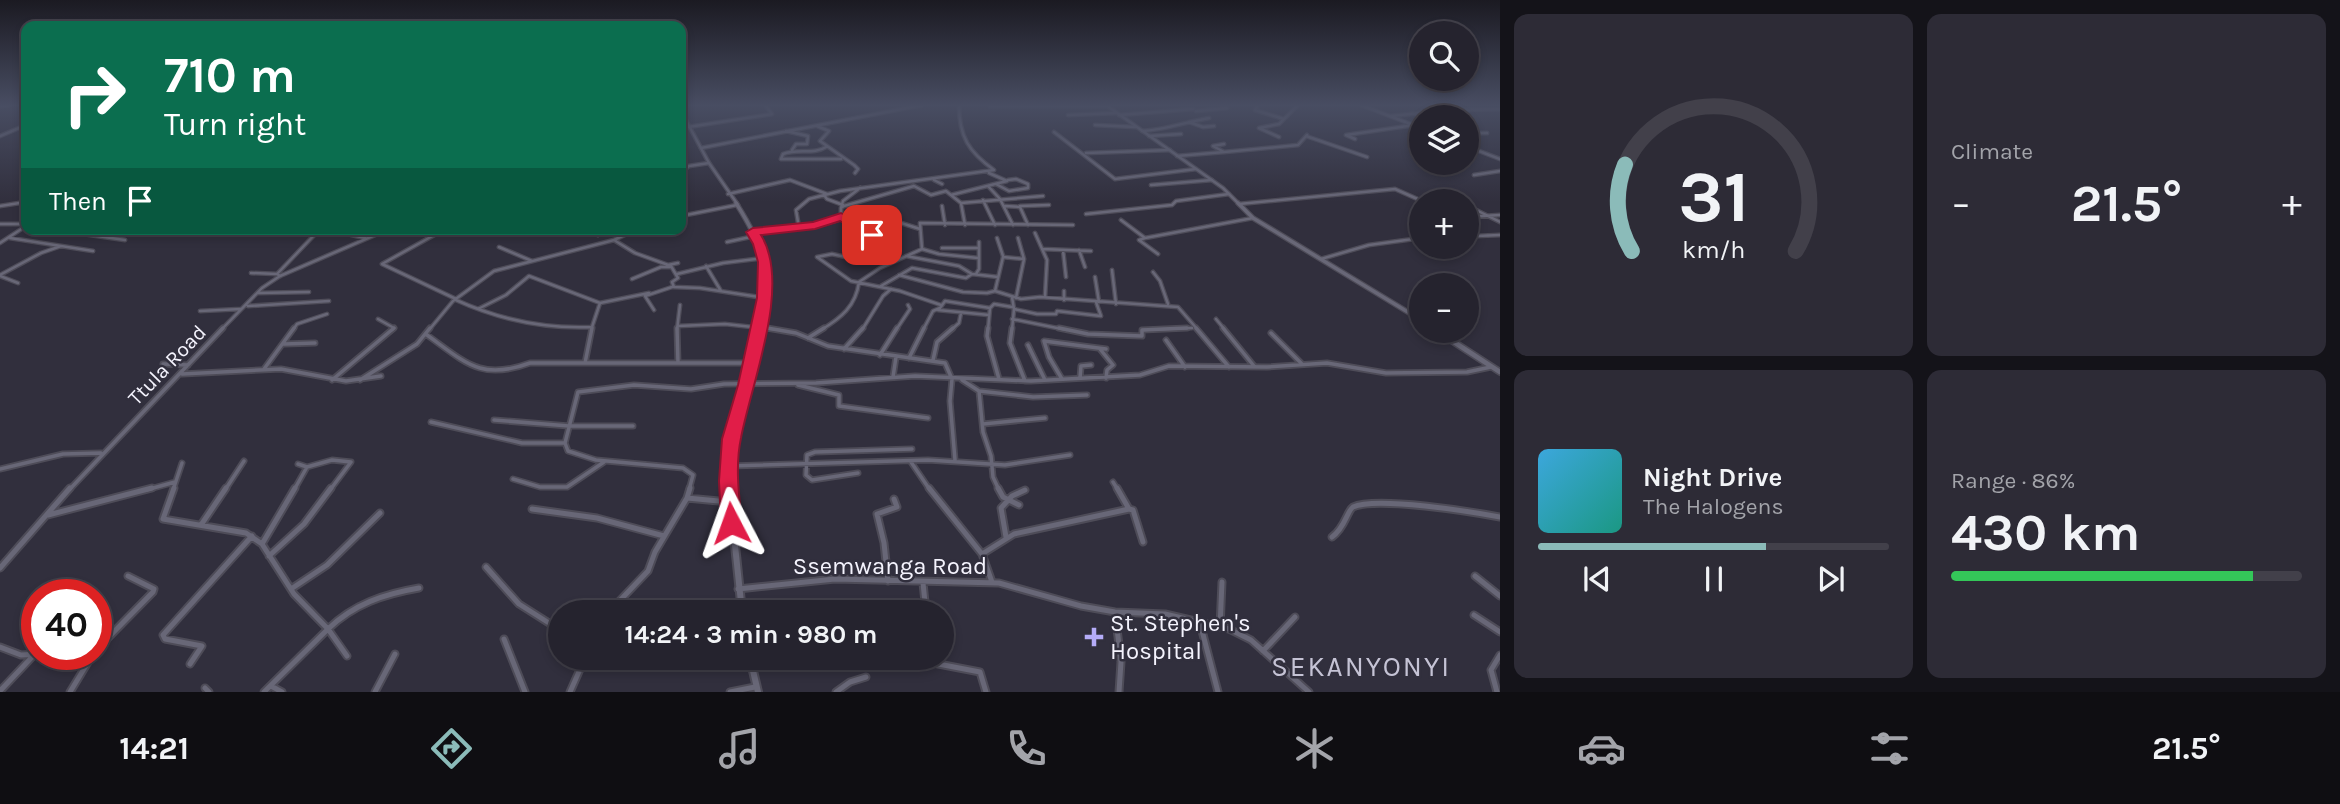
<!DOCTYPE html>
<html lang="en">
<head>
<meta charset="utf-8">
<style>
  :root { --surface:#25232e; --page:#2d2b36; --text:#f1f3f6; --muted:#a3a4aa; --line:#42404a; --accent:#8bbbb9 }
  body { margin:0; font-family:Karla,sans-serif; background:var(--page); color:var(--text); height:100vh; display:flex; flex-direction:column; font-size:26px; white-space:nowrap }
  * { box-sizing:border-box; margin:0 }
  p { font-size:23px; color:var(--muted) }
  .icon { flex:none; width:38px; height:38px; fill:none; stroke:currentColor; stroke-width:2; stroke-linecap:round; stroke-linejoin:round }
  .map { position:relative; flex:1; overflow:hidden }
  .panel { display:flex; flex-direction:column; gap:14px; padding:14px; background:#141319; width:840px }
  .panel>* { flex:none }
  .hud { position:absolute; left:21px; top:21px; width:665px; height:214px; border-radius:14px; box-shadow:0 4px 10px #0003,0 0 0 2px var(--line); background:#0b6e4f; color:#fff; overflow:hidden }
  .controls { position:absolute; left:1409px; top:21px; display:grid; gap:14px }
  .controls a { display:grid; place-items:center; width:70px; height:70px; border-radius:50%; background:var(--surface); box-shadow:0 4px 10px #0003,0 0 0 2px var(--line); font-size:35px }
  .speed { position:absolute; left:21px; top:579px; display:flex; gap:14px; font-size:35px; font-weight:700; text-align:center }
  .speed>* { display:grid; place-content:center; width:91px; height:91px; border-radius:50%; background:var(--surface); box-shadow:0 4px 10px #0003,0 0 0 2px var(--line); line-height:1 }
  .speed .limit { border:10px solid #d22; background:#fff; color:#111 }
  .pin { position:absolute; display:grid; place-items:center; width:60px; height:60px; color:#fff; margin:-30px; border-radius:14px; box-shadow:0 4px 10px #0006 }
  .me { position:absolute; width:77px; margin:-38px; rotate:356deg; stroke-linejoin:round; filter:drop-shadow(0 0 5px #0008) }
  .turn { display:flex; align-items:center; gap:24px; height:147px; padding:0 28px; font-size:32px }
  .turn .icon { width:91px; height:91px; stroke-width:2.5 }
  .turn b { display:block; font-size:49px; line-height:60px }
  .then { display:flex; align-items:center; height:66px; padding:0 28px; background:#0003; gap:14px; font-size:26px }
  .big { font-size:52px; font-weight:700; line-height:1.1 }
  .panel .card { flex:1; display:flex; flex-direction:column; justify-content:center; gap:10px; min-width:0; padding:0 24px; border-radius:14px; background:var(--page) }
  .panel .dial { align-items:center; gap:0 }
  .dial svg { height:182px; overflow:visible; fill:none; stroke:var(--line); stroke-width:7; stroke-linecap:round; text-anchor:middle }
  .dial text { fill:var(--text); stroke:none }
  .song { display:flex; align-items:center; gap:21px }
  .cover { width:84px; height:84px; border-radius:10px; background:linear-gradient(135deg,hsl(200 70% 55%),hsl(170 70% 35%)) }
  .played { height:7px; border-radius:4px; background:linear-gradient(90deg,var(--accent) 65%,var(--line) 65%) }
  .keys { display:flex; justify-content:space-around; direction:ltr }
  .heat { display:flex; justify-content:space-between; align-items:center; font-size:38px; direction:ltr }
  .charge { height:10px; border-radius:5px; background:linear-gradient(90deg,#34c759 86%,var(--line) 0) }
  .panel .tiles { flex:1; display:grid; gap:14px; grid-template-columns:repeat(2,1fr) }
  .trip { position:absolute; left:548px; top:600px; width:406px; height:70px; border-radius:35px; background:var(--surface); box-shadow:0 4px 10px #0003,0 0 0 2px var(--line); font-weight:700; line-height:70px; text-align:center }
  .tab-bar { display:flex; height:112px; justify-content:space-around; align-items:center; background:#0f0e12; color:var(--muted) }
  .tab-bar .icon { width:49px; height:49px }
  .tab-bar .current { color:var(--accent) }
  .tab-bar b { font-size:32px; color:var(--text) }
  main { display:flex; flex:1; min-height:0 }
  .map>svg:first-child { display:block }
</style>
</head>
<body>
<main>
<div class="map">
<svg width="1500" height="692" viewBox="0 0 1500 692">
  <rect width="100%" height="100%" fill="#312f3d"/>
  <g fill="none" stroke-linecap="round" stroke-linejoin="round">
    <defs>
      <path id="minor-far2" d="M1258 105 1255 110 1284 119 1298 105
        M1361 105 1421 128
        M0 106 9 105
        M990 106H1106
        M1196 111 1227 108
        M1068 115 1116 113
        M1119 115 1193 109
        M1390 116 1450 110 1500 109
        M1189 122 1203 127 1214 126
        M1095 125 1136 127
        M817 126 829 131 820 141 854 165 858 169 855 173
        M688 127 772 114 765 105
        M786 131 808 136 807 144H796L792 150
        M1142 131C1164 130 1186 122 1209 118
        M1054 132 1115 179 1196 169
        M1466 133H1487
        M0 136 26 125
        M1149 136 1181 134
        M1306 136 1367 157
        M1279 137 1259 128 1279 124 1284 119
        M1355 139 1346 135 1414 125
        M1466 146 1500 159
        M826 147C814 155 797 148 783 154L781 159H841
        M701 148 922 105
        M1224 152 1298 145 1307 135
        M1086 153 1170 150
        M1177 156 1224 152 1213 146 1224 144
        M681 172 689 166 709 163
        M1474 175 1500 171
        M934 180 942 184
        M996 184 1009 191 1028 188V184L1016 179 1008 180
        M1151 185 1212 180
        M988 186 1000 199 1013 225
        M1439 191 1460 201
        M728 194 790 180 827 194
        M824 195 827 199 843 205
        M951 195 1007 181 989 173
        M983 200 995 225
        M1445 201 1456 200
        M1239 204 1395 189 1422 201
        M1466 205 1500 222
        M0 206 26 202
        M942 206 945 225
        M1005 206 1020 207 1028 225
        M1020 206 1049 205
        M841 208 843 201 860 188
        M1086 214 1172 205 1176 201 1229 194
        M681 216 737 205
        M841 217V208L844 206 914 186 931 195 946 191 961 203
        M1466 217 1500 215
        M1121 220 1145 238 1139 240 1158 254
        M901 223 920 229
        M0 224H26
        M965 225 961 203 1043 196
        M799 228 796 210 809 199 840 191 994 170C969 152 959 137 959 105
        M49 229 125 240
        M326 229 365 238
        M445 229 382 264 456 299
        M637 229 614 240 635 253 671 266 678 278 672 282 674 287 700 288 765 298
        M753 232 815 226 845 218 881 243 855 259 832 254 817 257 851 281 900 291 941 305
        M1035 233 1047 260 1045 297
        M598 235 603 229
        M1476 236 1500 235
        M10 238 93 251
        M997 238 1003 256
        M1145 238 1253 218
        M727 242 755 236
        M0 243 26 226
        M499 247 532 261
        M1446 247 1451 249
        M942 248H979
        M922 249 939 254 978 258
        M1042 249 1091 251
        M1063 250 1066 277
        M1079 250 1085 267
        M906 256 959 266 972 274 998 277
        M1321 259 1369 245 1421 238
        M668 265 678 263
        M706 266 721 291
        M1112 270 1116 304
        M1153 272 1160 281 1168 304
        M251 273 277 274
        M677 274 723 263 764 258
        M976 274 979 269V242
        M0 275 41 253 61 246
        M899 275 963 292 987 293 995 291 1021 299 1040 297 1178 307 1198 330
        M0 276 18 283
        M280 276 277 274 320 229
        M1095 277 1099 302
        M632 279 661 267H670
        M881 286 912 268 966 278 972 274
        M995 291 1003 257 1024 259
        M1064 291V300
        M258 293 309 292
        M1016 298 1024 259 1018 238
        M456 300C500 320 544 329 592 327
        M600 303 649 293
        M248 306 329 301
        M478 309 506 295 529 276 600 303 591 330
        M1014 309 1037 314H1056L1057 311 1101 316 1096 302
        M654 310 645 296 672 287
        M938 310 989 315
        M200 311 241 309
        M378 319 394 328 392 330
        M1012 319 1067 330
        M1216 319 1225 330
        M678 326 725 324 780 330
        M221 330 262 288 280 276 389 229
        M293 330 297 324 327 314
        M429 330 453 301 494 271 614 240
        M677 330 680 305
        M821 330C841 318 856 306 859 282L880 268 922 249 920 223 1073 225
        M862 330 883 296 891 289
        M896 330 910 309 908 305
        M923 330 933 311 940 308 945 301 990 308 994 304 1012 307
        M951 330 959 323 961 313
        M988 330 990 308
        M1012 330 1014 309 1012 297
        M1143 330 1192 328"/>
      <path id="minor-far1" d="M677 328 678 363
        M767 328 796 333 828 346 945 363 952 379 950 401 955 460
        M988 328 987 336 999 379
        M1012 328 1010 343 1025 381
        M1059 328 1088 334 1142 336V330L1187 328
        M1196 328 1229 367
        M1223 328 1254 366
        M1271 333 1301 363
        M427 335C466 363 481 381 530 363H751
        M808 338 824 328
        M1166 340 1185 367
        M284 344 315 343
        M1028 345 1045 380
        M844 349 863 328
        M1100 349 1113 365 1107 370 1106 378
        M880 355 897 328
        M909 358 924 328
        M933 360 937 342 953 328
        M585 363 592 328
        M163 364 188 365
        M264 369 294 328
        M182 374 281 369 346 381 381 376
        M893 377 896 357
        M1080 378 1081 366 1091 365
        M1062 379 1049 357 1044 341 1106 349
        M332 380 394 328
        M360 380 417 344 430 328
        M962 380 979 391 983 432 991 456 993 477 999 490
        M798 385 839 395V406L928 418
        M979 391 1033 397 1087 395
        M494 420 569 426H633
        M431 422 522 443H565
        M983 424 1045 418
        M911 462 930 490
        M729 466 928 460 1005 465 1070 455
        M307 467 332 460 351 462 330 490
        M0 469 63 454 101 453
        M858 473 812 480 806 475 807 455 815 452 912 449
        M513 479 540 487H567L604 462
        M1113 482 1118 490
        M69 490 223 328
        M146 490 175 482
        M173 490 182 463
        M225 490 244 461
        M294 490 307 467 298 464
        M689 490 693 475 683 468 596 460 568 451 565 443 578 392 634 385 691 389 724 384 816 383 915 376 1031 381 1140 375 1169 366 1267 367 1327 363 1386 373 1467 372 1491 367"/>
      <path id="minor" d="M174 488 163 519 246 533 262 544 294 594 328 629 264 692
        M929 488 982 554 992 582
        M998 488 1003 497 1019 505
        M1117 488 1129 509
        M687 498 729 502
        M532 509 597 518 664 536
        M48 515 152 488
        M201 525 226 488
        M1006 537 1001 508 1012 496 1025 490
        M1332 537C1345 528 1347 511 1353 507 1376 496 1473 512 1500 517
        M262 544 295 488
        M982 554 1014 534 1129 509 1133 510 1143 542
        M269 556 304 524 331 488
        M486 567 519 604 560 630
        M0 568 70 488
        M1475 576 1500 596
        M888 581 884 543 877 514 897 507 894 499
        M923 583 926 612
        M291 589 327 565 380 513
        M738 589 835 579 999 583 1081 606 1115 612 1165 614 1229 629 1251 640 1309 692
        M609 612 648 571 655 552 687 498 690 488
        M1115 612 1121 662 1119 692
        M1474 615 1500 632
        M1200 623 1218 692
        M1220 627 1222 582
        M504 639 525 692
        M0 647 21 655 38 654
        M96 650 153 592 154 589 128 576
        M1263 651 1295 617
        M347 656 328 629C354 604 384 594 419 588
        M923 658 928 662 980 672 986 692
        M190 664 202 646 165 639 163 635 252 536
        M271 686 282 692
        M205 688 209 692
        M0 691 34 655
        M70 692 93 654
        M375 692 395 654
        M570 692 585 658
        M730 692 755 687
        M836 692 850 682 866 677
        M1497 692 1491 670 1500 655"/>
      <path id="tertiary-far3" d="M1106 105 1223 188 1240 205
        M681 111 709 163 738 205"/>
      <path id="tertiary-far2" d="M736 203C767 252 770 273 758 330
        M1238 203 1253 218 1421 320"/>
      <path id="tertiary-far1" d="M1437 331 1500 372
        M729 490V451L759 328"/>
      <path id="tertiary" d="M729 488 742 612
        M750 658 758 692"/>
    </defs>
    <use href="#minor-far2" stroke="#4e4c58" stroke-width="5"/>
    <use href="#minor-far1" stroke="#4e4c58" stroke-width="7"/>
    <use href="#minor" stroke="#4e4c58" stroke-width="9"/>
    <use href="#tertiary-far3" stroke="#4e4c58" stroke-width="5"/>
    <use href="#tertiary-far2" stroke="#4e4c58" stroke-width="6"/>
    <use href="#tertiary-far1" stroke="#4e4c58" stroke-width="8"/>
    <use href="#tertiary" stroke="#4e4c58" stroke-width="10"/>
    <use href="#minor-far2" stroke="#686777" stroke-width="2.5"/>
    <use href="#minor-far1" stroke="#686777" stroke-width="3.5"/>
    <use href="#minor" stroke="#686777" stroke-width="5"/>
    <use href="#tertiary-far3" stroke="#686777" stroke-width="2.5"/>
    <use href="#tertiary-far2" stroke="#686777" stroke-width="3.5"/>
    <use href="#tertiary-far1" stroke="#686777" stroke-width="4.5"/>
    <use href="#tertiary" stroke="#686777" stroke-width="6"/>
  </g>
  <linearGradient id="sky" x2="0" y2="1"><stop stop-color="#1b1a22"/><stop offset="0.52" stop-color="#484d62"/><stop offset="1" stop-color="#484d62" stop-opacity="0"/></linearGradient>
  <rect width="1500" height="202" fill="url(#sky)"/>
  <path fill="#e11d48" stroke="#92132f" stroke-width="2" d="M841 213 879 235 872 239 868 237 840 221 815 229 761 235C792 285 751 384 741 438 735 466 739 496 742 523L739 529 731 531 724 529 721 523 719 481 722 439 738 385 757 298 758 262 753 244 746 232 753 228 813 222Z"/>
  <path fill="#b5acf8" stroke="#312f3d" stroke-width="2.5" d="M1090.5 626.5h7v7h7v7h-7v7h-7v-7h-7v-7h7z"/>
  <g text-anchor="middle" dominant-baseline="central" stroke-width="5" stroke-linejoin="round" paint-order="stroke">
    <g font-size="21" fill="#f4f3fd" stroke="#312f3d">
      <text transform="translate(167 365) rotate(-46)">Ttula Road</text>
    </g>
    <g font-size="24" fill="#f4f3fd" stroke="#312f3d">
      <text x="890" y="566">Ssemwanga Road</text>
    </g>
    <g font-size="24" fill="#f4f3fd" stroke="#312f3d" text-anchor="start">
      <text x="1110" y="623">St. Stephen's<tspan x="1110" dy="28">Hospital</tspan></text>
    </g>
    <g font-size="28" letter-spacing="2" fill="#c5c3d5" stroke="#312f3d">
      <text x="1361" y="666">SEKANYONYI</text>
    </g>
  </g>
</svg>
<div class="controls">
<a><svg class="icon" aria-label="search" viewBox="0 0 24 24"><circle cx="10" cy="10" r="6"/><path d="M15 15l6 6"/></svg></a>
<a><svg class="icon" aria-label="layers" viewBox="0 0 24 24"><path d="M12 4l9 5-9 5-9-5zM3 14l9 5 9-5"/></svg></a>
<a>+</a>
<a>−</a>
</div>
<div class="speed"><div class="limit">40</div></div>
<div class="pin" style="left:872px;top:235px;background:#d93025"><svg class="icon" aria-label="arrive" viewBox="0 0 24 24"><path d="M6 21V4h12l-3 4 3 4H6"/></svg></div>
<svg class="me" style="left:731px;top:523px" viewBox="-20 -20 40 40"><path d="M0-17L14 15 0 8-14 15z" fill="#e11d48" stroke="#fff" stroke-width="4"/></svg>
<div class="trip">14:24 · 3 min · 980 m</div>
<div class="hud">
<div class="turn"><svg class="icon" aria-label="right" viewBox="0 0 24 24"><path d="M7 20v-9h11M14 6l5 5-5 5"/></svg><div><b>710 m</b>Turn right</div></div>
<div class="then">Then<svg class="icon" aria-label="arrive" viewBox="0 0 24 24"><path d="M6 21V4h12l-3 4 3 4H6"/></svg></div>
</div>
</div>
<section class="panel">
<div class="tiles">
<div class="card dial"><svg viewBox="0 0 100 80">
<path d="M14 69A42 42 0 1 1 86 69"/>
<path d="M14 69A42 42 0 0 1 11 31" stroke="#8bbbb9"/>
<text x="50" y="56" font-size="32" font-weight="700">31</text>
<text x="50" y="72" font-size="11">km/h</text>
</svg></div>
<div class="card"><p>Climate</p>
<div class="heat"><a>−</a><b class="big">21.5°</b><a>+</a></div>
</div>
<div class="card">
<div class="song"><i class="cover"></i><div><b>Night Drive</b><p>The Halogens</p></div></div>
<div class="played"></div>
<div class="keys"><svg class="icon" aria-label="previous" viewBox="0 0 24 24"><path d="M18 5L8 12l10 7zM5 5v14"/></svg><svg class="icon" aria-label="pause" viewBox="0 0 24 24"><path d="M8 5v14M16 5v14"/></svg><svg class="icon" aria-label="next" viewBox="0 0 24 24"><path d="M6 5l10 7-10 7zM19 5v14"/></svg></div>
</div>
<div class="card"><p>Range · 86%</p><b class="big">430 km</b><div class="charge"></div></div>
</div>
</section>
</main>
<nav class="tab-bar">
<b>14:21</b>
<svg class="icon current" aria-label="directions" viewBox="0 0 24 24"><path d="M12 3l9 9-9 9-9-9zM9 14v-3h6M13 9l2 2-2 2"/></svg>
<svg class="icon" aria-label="music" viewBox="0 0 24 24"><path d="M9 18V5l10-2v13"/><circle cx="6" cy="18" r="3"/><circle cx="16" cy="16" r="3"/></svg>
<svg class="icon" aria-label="phone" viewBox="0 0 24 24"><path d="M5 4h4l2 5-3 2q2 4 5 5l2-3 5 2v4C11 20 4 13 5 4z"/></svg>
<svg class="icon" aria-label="climate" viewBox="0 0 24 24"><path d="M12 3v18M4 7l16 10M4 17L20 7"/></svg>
<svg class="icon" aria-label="car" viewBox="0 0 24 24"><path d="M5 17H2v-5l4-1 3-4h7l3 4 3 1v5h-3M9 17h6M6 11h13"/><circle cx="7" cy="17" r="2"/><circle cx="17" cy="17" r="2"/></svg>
<svg class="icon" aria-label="filters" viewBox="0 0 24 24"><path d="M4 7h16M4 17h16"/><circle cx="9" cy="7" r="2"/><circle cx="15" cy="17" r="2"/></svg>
<b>21.5°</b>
</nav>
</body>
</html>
